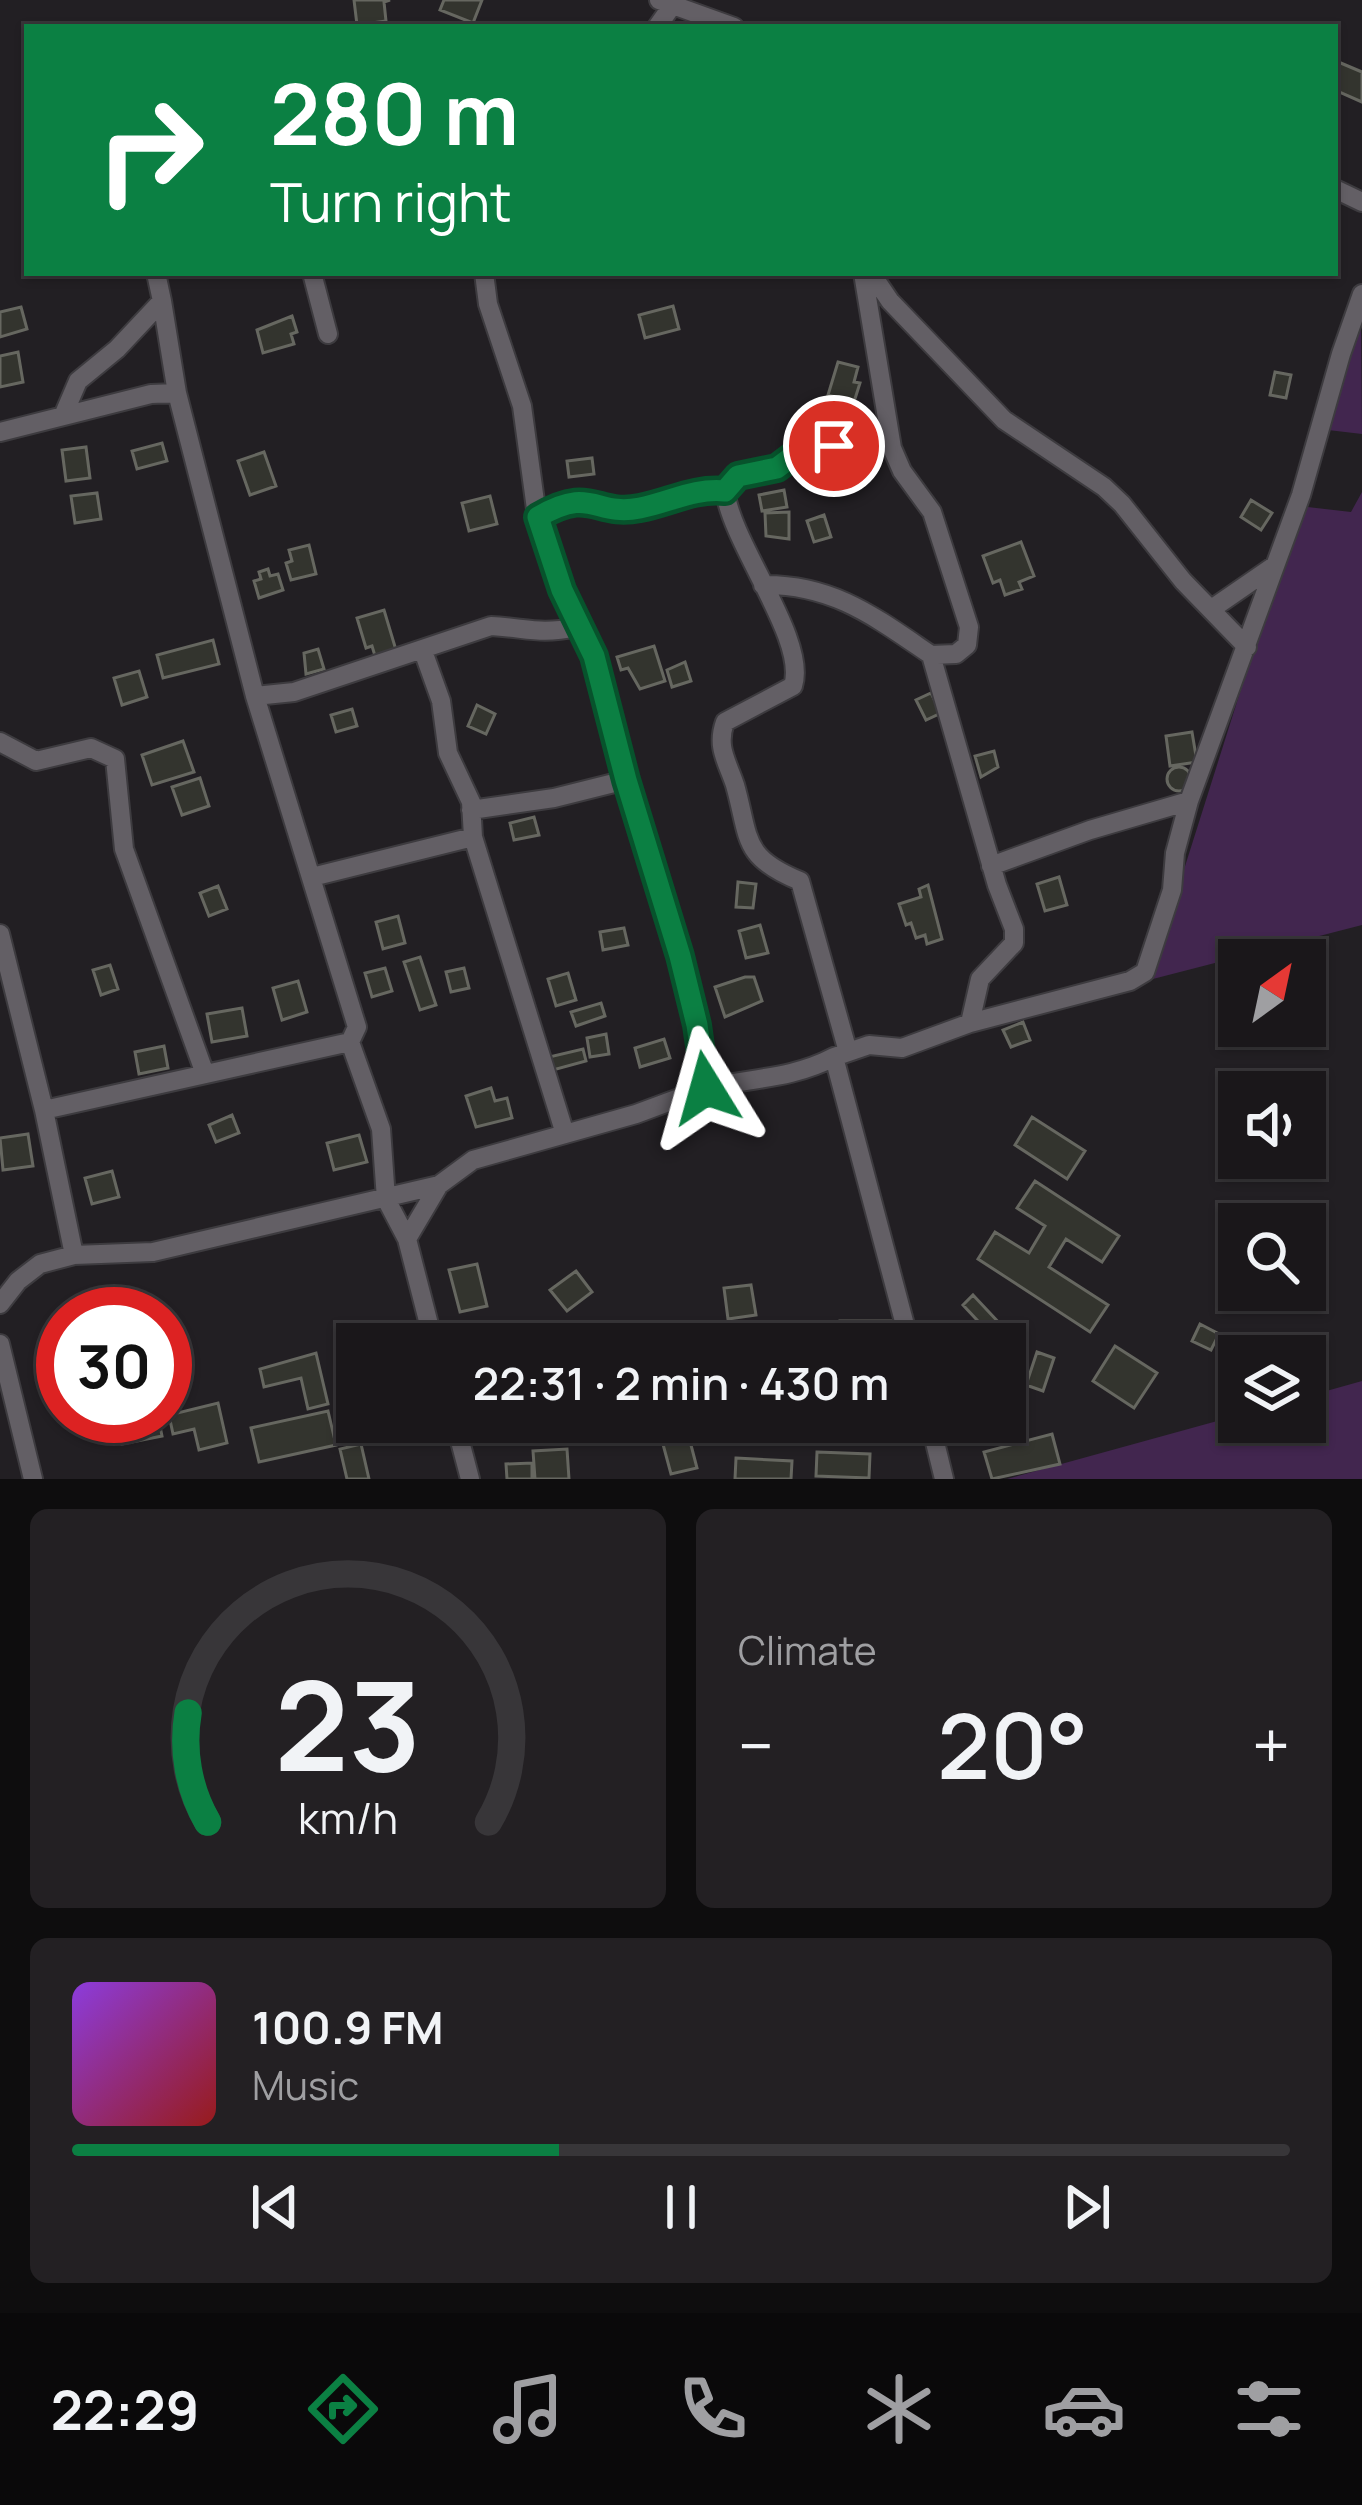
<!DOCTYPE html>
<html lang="en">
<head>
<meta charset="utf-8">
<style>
  :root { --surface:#1a171a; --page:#232023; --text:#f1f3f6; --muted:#9f9fa2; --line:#383639; --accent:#0b8043 }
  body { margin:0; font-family:Manrope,sans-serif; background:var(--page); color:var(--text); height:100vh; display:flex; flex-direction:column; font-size:45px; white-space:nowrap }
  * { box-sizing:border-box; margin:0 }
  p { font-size:39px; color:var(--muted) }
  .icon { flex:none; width:66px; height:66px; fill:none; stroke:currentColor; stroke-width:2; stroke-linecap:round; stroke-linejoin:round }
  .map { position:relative; height:1479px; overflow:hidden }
  .panel { display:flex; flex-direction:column; gap:30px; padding:30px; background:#0e0d0e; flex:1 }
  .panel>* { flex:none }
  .top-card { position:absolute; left:24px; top:24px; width:1314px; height:252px; border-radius:0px; box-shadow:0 3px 9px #0004,0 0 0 3px var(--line); background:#0b8043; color:#fff; overflow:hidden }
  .needle { width:78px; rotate:33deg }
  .fabs { position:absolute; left:1218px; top:939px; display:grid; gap:24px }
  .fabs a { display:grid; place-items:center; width:108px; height:108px; border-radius:0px; background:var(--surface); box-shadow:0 3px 9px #0004,0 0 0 3px var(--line); font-size:60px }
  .speed { position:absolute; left:36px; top:1287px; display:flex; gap:24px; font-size:60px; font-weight:700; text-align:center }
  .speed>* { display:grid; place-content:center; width:156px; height:156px; border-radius:50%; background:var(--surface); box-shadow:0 3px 9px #0004,0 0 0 3px var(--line); line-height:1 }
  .speed .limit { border:18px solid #d22; background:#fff; color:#111 }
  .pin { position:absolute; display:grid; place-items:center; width:102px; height:102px; color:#fff; margin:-51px; border:6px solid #fff; border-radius:50%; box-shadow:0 3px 12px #0007 }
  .me { position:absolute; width:132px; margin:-66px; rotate:352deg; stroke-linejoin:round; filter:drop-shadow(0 0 9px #0008) }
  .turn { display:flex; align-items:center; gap:42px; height:252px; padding:0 48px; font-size:54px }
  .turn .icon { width:156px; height:156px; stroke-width:2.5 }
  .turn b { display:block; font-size:84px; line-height:102px }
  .big { font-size:90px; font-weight:600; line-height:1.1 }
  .panel .tile { flex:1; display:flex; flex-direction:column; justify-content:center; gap:18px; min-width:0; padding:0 42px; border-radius:18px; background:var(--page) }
  .panel .dial { align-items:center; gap:0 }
  .dial svg { height:312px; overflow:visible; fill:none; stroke:var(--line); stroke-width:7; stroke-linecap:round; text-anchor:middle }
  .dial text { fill:var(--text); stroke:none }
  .song { display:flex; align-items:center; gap:36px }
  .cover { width:144px; height:144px; border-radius:18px; background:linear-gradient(135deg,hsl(270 70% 55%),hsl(0 70% 35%)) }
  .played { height:12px; border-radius:6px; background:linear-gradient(90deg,var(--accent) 40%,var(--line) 40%) }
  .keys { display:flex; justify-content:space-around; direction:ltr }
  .heat { display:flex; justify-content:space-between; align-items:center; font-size:66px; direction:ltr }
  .panel .tiles { flex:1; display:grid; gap:30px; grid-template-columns:1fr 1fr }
  .tile:last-child { grid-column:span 2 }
  .trip { position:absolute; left:336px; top:1323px; width:690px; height:120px; border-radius:0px; background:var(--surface); box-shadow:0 3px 9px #0004,0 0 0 3px var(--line); font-weight:600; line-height:120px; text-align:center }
  .menu { display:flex; height:192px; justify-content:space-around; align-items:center; background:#0a090a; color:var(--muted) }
  .menu .icon { width:84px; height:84px }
  .menu .selected { color:var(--accent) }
  .menu b { font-size:54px; color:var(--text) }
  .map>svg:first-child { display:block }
</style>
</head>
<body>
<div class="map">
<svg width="1362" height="1479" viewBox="0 0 1362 1479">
  <rect width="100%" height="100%" fill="#221f23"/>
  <path fill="#42264f" d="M1361 322 1362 434 1328 430Z
    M1362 492V925L1149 980 1299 506 1351 512Z
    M1362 1381V1479H1007L1239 1415V1422H1305V1397Z"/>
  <path fill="#33342e" stroke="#666760" stroke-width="3" d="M354 0H390L384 2 386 21 357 25Z
    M444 0H482L473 23 440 10Z
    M1336 61 1362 72V102L1335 90Z
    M673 306 679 329 645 338 639 315Z
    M21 307 27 329 0 337V312Z
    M292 316 297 332 291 334 294 344 263 353 257 330Z
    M18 352 23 382 0 387V356Z
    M838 362 858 367 854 382 860 383 854 402 828 395Z
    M1275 372 1291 375 1286 398 1270 395Z
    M162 443 167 461 137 469 132 451Z
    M86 447 90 478 66 481 62 450Z
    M822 451 823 473 812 479 811 476 804 477 799 456Z
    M264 452 276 486 250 495 238 461Z
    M592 458 594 474 569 477 567 461Z
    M784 490 787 507 762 511 759 495Z
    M97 493 101 519 75 523 71 496Z
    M490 496 497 524 469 531 462 503Z
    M1251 500 1272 513 1261 530 1241 517Z
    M789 512V539L766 536 765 513Z
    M824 515 831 537 814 542 807 521Z
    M1021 542 1034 576 1019 582 1022 589 1005 595 1000 580 993 583 983 556Z
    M309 545 316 574 291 580 286 563 292 561 289 550Z
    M268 569 270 576 278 574 283 590 259 598 254 581 261 579 259 572Z
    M384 610 396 650 375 656 372 646 366 648 357 618Z
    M213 640 219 664 163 678 157 655Z
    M654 646 665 681 640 689 628 668 621 670 617 657Z
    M318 649 324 669 306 674 304 653Z
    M685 662 691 681 672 687 667 670Z
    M139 671 147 697 122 705 114 678Z
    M931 693 941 713 926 720 916 700Z
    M477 705 495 714 486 734 468 726Z
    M352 709 357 726 336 732 331 715Z
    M1192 732 1197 762 1170 766 1166 736Z
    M183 741 194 772 152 785 142 755Z
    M994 751 998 767 981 777 975 756Z
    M1167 779a12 12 0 1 1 24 0a12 12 0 1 1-24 0Z
    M200 778 209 806 182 815 172 787Z
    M534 817 539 835 514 840 510 823Z
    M1059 877 1067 905 1045 911 1037 884Z
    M738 882 756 884 753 908 736 907Z
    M928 885 942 939 927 944 925 935 916 938 911 923 906 925 899 904 921 897 919 889Z
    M218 886 227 909 209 916 200 893Z
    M398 916 405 943 383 949 376 922Z
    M760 925 768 953 746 958 739 931Z
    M624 928 628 945 603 950 600 932Z
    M420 957 436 1005 420 1010 404 962Z
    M110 965 118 989 101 995 93 970Z
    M385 968 392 991 372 997 365 973Z
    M464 968 469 988 451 992 446 972Z
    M568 973 576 1000 556 1006 548 979Z
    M745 977H754L762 1001 725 1017 715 987Z
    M298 981 307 1012 282 1020 273 988Z
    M601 1003 605 1016 576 1026 571 1012Z
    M242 1008 247 1036 212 1042 207 1014Z
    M1023 1022 1030 1040 1011 1047 1003 1030Z
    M606 1034 609 1054 590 1057 587 1038Z
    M664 1039 670 1058 640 1067 635 1048Z
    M164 1046 168 1068 139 1074 135 1052Z
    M583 1049 586 1061 553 1070 549 1057Z
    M491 1088 495 1101 507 1098 512 1118 476 1127 466 1096Z
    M232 1115 239 1133 216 1142 209 1125Z
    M1032 1117 1085 1151 1067 1179 1015 1145Z
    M28 1134 33 1166 3 1170 0 1138Z
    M359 1135 367 1162 334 1170 327 1143Z
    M112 1171 119 1197 92 1204 85 1178Z
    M1035 1181 1119 1236 1102 1262 1066 1239 1049 1267 1108 1305 1090 1332 978 1259 995 1232 1029 1253 1045 1226 1017 1208Z
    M477 1264 487 1306 460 1312 449 1270Z
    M576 1271 592 1292 567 1311 550 1290Z
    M751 1285 756 1315 728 1319 724 1288Z
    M973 1295 1002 1326 992 1336 963 1305Z
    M840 1321H891V1344H840Z
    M1200 1324 1219 1334 1211 1350 1192 1341Z
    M1115 1346 1157 1373 1134 1408 1093 1381Z
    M1037 1352 1054 1358 1043 1391 1026 1385Z
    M316 1353 328 1404 308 1409 301 1378 264 1387 260 1369Z
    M218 1403 227 1443 199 1450 194 1429 173 1434 169 1415Z
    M328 1411 336 1445 259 1462 251 1428Z
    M159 1421 162 1436 122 1444 119 1428Z
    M657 1422H685L697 1468 671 1474Z
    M1052 1434 1060 1464 992 1479 984 1452Z
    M361 1444 369 1479H347L340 1449Z
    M567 1449 569 1479H535L533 1451Z
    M817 1452 870 1454 869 1478 816 1476Z
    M736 1458 792 1461 791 1479H735Z
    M532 1463V1479H507L506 1464Z"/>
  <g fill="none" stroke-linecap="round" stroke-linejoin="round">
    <defs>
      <path id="minor" d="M659 0 734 27
        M657 27 676 0
        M1335 189 1362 202
        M312 273 328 334
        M863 273 892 448 902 471 932 512 969 627 967 645 956 654 931 655 997 885 1014 929V943L980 979 970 1023
        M871 273 890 301 1004 420 1104 487 1122 504 1183 581 1247 647
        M162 301 177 393
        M63 416 78 381 117 349 162 301 156 273
        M0 432 151 394 177 393 255 696 357 1027 350 1042 381 1129 386 1199 407 1239 434 1344
        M538 517C593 485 594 517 640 508 671 502 693 488 725 491
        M763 585C833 584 875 617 931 655
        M1213 608 1274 566
        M423 651 441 701 448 753 471 802 473 837 565 1134
        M255 696 294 692 491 626C528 628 539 635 577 627
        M0 742 36 761 91 748 115 759 124 849 205 1074
        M471 810 554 798 626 780
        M991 866 1090 830 1189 801
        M312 877 473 837
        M0 934 44 1110 74 1255
        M848 1052 800 881C741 857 750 838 735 785 727 761 716 747 725 722L793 686C808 640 732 545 725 491L738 476 777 468 802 449 834 446 887 428
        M706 1088C751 1078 792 1079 834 1057
        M44 1110 350 1042
        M407 1239 439 1185
        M0 1304 18 1281 40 1264 74 1255 153 1252 439 1185 473 1160 636 1114 706 1088 697 1025 680 956 626 780 594 656 562 590 536 509 522 406 488 304 484 273
        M0 1344 33 1479
        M910 1344 834 1057 869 1045 902 1048 970 1023 1130 981 1145 972 1172 890 1175 853 1189 801 1301 495 1341 354 1362 294
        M455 1422 470 1479
        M930 1422 944 1479"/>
    </defs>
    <use href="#minor" stroke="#3d3b3f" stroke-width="22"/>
    <use href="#minor" stroke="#635f65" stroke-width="18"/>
  </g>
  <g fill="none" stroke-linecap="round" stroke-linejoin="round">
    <defs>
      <path id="route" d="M706 1088 697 1025 680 956 626 780 594 656 562 590 538 517C593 485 594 517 640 508 671 502 693 488 725 491L738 476 777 468 802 449 834 446"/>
    </defs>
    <use href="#route" stroke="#07532c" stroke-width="30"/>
    <use href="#route" stroke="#0b8043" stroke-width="21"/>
  </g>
</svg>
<div class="fabs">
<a><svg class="needle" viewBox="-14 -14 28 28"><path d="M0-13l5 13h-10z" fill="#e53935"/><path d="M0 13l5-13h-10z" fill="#9f9fa2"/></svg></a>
<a><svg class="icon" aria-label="sound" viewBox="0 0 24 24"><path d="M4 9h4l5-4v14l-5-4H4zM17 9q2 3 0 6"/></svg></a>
<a><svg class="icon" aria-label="search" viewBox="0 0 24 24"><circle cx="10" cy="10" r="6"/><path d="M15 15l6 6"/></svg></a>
<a><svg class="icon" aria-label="layers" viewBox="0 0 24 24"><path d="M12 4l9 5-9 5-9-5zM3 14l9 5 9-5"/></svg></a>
</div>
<div class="speed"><div class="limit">30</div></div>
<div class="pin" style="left:834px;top:446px;background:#d93025"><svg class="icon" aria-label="arrive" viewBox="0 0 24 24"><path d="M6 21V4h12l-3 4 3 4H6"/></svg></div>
<svg class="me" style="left:706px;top:1088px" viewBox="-20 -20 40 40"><path d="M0-17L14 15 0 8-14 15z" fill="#0b8043" stroke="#fff" stroke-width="4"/></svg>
<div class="trip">22:31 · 2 min · 430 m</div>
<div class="top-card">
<div class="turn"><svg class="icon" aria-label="right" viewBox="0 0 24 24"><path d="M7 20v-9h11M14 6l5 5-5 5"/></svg><div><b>280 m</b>Turn right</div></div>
</div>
</div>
<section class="panel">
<div class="tiles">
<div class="tile dial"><svg viewBox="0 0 100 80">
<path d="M14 69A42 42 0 1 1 86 69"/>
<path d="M14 69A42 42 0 0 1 9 41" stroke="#0b8043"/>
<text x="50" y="56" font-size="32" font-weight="700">23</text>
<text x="50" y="72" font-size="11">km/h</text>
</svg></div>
<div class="tile"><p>Climate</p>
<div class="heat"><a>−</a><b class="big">20°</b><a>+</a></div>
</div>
<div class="tile">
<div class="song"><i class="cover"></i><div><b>100.9 FM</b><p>Music</p></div></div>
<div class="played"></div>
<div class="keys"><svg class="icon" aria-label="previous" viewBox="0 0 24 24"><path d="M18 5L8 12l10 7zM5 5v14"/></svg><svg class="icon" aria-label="pause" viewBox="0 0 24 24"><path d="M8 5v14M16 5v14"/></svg><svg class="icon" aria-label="next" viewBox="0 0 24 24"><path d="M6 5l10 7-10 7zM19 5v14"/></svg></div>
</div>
</div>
</section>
<nav class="menu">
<b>22:29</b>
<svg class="icon selected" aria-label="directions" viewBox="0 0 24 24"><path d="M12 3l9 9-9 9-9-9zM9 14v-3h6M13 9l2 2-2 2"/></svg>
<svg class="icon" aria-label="music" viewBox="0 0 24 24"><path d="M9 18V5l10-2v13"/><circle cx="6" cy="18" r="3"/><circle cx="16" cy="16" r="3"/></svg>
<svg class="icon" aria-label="phone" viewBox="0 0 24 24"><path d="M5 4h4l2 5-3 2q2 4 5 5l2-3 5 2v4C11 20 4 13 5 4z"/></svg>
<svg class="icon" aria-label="climate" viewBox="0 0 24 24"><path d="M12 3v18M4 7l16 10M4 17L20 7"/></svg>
<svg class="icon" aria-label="car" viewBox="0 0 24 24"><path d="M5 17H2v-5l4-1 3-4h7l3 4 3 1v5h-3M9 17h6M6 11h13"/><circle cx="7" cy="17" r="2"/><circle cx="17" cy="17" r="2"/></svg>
<svg class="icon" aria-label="filters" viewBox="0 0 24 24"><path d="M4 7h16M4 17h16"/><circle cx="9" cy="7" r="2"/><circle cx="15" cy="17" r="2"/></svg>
</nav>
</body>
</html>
